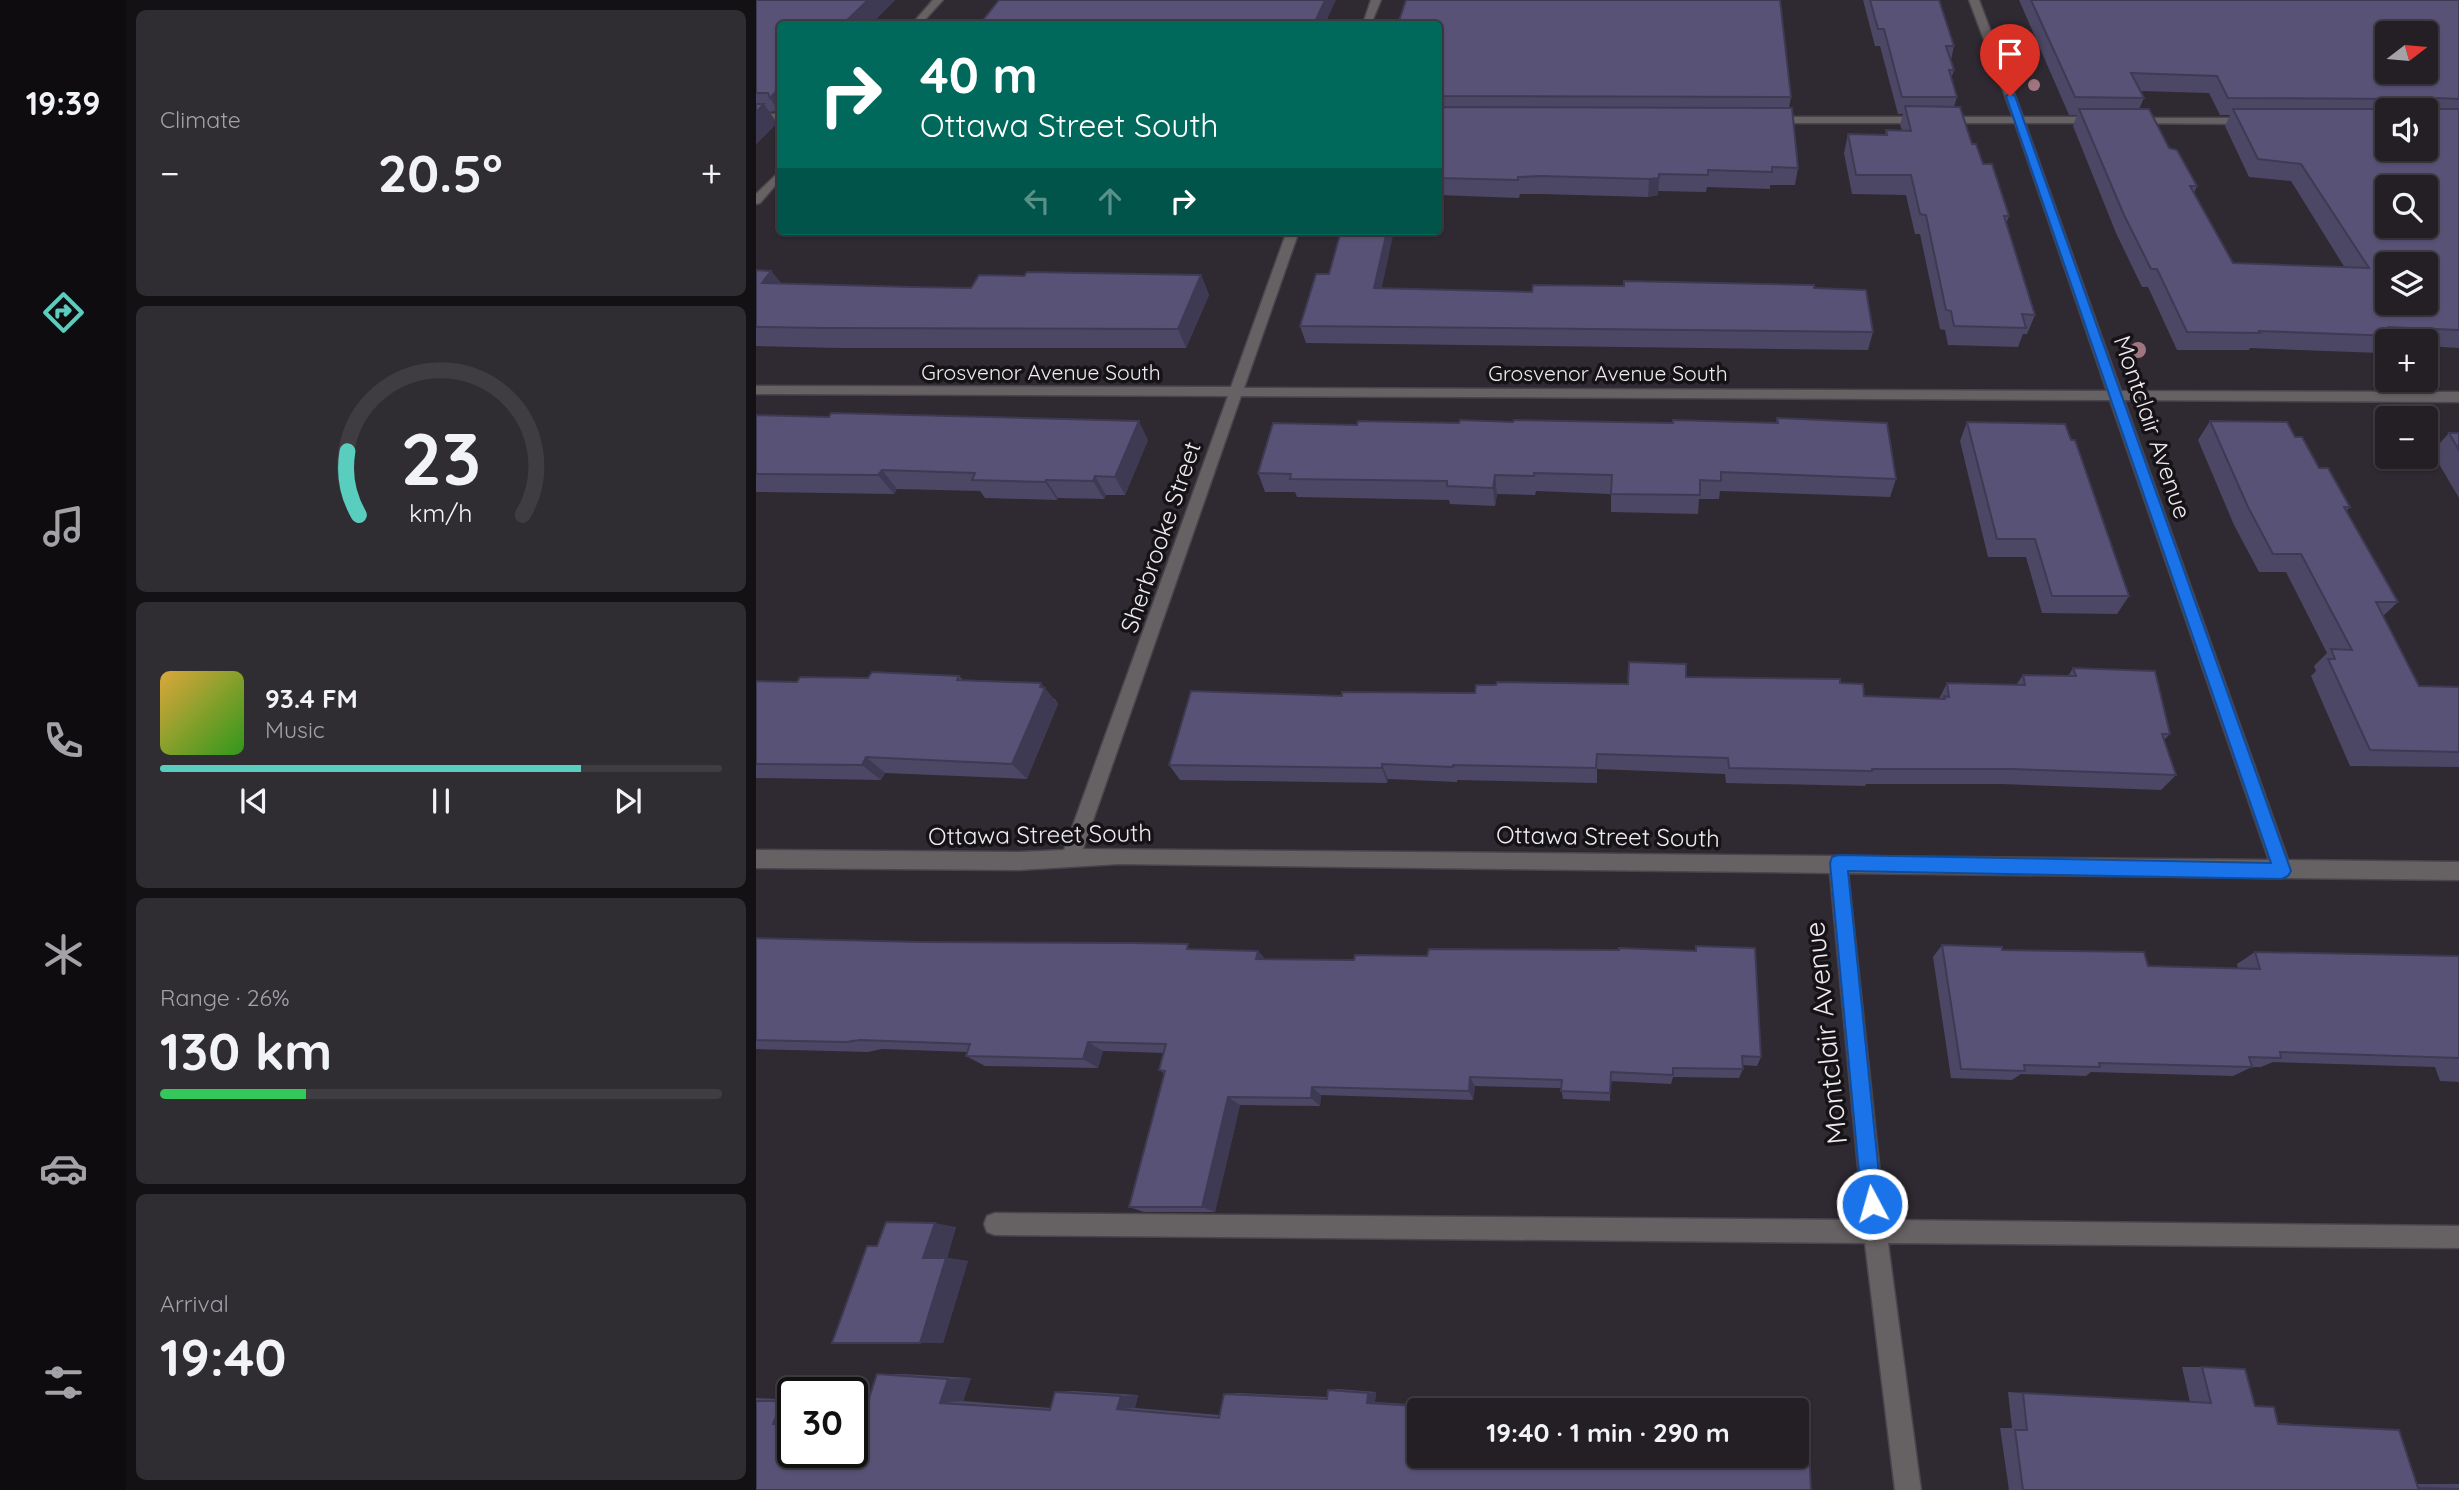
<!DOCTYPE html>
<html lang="en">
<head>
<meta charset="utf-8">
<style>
  :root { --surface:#231f25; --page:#2f2c32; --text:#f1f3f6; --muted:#a3a2a7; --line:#403d42; --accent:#59cebe }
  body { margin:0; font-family:Quicksand,sans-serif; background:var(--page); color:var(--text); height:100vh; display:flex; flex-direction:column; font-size:26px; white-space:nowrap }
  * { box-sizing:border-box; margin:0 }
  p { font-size:23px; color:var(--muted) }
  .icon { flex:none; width:38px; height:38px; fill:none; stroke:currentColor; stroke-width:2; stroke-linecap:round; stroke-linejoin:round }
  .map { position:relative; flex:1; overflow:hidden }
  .details { display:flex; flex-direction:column; gap:10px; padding:10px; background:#131114; width:630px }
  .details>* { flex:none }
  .banner { position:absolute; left:21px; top:21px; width:665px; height:214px; border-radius:7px; box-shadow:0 2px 5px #0004,0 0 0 2px var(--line); background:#00695c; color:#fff; overflow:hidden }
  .needle { width:46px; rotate:74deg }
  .fabs { position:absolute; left:1619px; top:21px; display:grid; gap:14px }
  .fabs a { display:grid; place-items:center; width:63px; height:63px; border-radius:7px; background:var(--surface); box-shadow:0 2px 5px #0004,0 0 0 2px var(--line); font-size:35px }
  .speed { position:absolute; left:21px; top:1377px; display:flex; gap:14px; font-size:35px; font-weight:700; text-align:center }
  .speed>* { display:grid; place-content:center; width:91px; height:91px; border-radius:50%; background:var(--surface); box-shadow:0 2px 5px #0004,0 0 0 2px var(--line); line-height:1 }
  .speed .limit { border:4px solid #111; border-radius:10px; background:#fff; color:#111 }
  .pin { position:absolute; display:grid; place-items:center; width:60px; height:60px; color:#fff; margin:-72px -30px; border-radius:50% 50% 50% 0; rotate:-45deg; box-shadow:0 0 7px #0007 }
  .pin .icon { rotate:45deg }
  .me { position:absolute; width:77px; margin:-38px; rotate:354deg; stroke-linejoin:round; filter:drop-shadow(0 0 5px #0008) }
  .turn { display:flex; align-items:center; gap:24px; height:147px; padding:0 28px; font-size:32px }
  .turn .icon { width:91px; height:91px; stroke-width:2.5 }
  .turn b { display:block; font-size:49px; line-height:60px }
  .lanes { display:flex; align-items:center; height:66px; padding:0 28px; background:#0003; justify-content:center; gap:35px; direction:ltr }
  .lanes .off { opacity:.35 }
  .big { font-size:52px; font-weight:800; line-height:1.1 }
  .details .card { flex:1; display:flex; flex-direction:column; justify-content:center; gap:10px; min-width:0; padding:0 24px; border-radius:10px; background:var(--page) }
  .details .dial { align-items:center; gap:0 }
  .dial svg { height:182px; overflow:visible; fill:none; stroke:var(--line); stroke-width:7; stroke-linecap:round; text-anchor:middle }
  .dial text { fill:var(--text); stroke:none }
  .song { display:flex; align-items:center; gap:21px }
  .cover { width:84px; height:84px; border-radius:10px; background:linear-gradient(135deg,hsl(40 70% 55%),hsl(110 70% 35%)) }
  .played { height:7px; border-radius:4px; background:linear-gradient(90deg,var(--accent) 75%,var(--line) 75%) }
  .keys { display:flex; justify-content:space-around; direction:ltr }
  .heat { display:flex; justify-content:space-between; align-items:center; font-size:38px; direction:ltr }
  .charge { height:10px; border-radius:5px; background:linear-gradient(90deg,#34c759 26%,var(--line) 0) }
  .trip { position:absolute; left:651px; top:1398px; width:402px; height:70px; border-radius:7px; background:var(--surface); box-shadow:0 2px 5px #0004,0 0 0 2px var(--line); font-weight:800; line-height:70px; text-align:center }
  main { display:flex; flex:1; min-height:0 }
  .tabs { display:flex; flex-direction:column; width:126px; justify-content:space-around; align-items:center; background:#0e0c0f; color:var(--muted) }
  .tabs .icon { width:49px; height:49px }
  .tabs .current { color:var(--accent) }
  .tabs b { font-size:32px; color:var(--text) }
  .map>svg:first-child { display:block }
</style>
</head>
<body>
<main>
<nav class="tabs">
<b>19:39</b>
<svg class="icon current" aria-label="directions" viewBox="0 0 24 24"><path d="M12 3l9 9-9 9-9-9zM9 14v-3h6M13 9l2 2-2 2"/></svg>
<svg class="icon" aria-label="music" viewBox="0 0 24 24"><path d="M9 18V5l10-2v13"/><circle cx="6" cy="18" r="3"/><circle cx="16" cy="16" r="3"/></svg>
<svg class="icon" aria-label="phone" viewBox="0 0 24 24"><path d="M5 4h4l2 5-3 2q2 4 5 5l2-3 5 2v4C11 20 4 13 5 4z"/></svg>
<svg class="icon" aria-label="climate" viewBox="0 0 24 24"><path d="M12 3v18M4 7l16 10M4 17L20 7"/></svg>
<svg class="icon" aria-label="car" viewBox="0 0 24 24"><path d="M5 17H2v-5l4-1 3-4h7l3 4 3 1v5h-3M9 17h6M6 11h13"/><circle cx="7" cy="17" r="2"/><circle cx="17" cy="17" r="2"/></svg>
<svg class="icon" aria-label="filters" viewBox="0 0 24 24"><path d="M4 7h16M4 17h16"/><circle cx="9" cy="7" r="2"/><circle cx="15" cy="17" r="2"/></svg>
</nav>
<section class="details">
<div class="card"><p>Climate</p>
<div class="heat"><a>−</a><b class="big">20.5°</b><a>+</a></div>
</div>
<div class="card dial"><svg viewBox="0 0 100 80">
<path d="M14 69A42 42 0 1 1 86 69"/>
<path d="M14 69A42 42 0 0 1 9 41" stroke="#59cebe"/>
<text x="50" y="56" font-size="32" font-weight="700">23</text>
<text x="50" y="72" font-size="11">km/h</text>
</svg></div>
<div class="card">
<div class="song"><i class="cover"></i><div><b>93.4 FM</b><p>Music</p></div></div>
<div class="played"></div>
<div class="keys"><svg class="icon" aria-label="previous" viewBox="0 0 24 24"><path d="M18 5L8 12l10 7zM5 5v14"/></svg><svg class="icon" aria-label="pause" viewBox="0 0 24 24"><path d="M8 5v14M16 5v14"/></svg><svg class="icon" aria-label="next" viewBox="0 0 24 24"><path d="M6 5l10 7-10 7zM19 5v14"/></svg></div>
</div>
<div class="card"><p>Range · 26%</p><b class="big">130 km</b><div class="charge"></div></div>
<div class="card"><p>Arrival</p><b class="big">19:40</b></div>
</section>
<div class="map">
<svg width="1703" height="1490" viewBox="0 0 1703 1490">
  <rect width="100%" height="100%" fill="#2f2931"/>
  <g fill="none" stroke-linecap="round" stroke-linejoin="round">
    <defs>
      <path id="minor" d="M177 0H187L165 24H156Z
        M615 0H625L615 24H607Z
        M1213 0H1223L1267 117H1340L1345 120 1340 123H1269L1365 391 1703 392V402L1368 400 1532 860 1703 862V880L1092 873 1129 1220 1703 1226V1248L1132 1243 1165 1490H1139L1109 1243 239 1235 231 1232 228 1224 231 1216 239 1213 1107 1220 1074 873 363 864 263 870 0 868V850L263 852 308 850 472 396 0 394V386L475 387 531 231H543L488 388 1351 391 1259 123H1015L1010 120 1015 117H1257ZM485 396 1354 400 1513 860 327 849Z
        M0 114H24V120H0Z
        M1375 118H1494L1499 121 1494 124 1371 123V119Z
        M24 171V180L4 203 0 204V194Z"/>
    </defs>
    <use href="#minor" stroke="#4a444c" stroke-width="3"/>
    <use href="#minor" fill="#666163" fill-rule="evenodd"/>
  </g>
  <g fill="#a0757f">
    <circle cx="1278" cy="85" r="6"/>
    <circle cx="1382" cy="350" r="8"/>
  </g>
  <path fill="#4c4765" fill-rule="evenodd" d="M0 0H139L115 24H24V113L23 111 13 112 21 123 0 144Z
    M1107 0H1183L1198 46 1195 60 1198 70 1195 79 1201 97 1198 107 1216 144 1227 164 1253 216 1250 224 1279 315 1271 334H1267L1262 347 1192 345 1189 330 1184 329 1164 234H1159L1150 195 1096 194 1088 153 1092 134 1129 135 1130 130H1146L1144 125 1147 114H1142L1124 46H1119Z
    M1263 0H1703V348L1670 346V341H1631V345L1624 353 1494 348 1493 350H1421L1392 287H1386L1360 233 1317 126 1321 115H1313ZM1384 91 1453 93 1464 115H1474L1469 126 1493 177 1535 181 1589 268 1477 263 1438 193 1441 186 1413 148 1383 109 1388 98Z
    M682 24 1035 97 1033 108 1042 168 1039 185H1014V189L951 187 950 192 902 191V195L892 197 786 194H764L763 198 682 195Z
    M0 270 15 271 25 283 157 287 215 288 268 276 445 275 453 295 430 348H84L0 346Z
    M626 288 776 292 1058 288 1117 332 1112 350 550 343 544 326Z
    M0 415 392 440 369 495H350L348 499 302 498 301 500 229 498 224 491 141 489 138 494 0 492Z
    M1021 418 1140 479 1134 497 964 491 963 499H943L942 514 855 512V494L780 491 779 495 741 494 739 506 694 504 693 500 541 497 539 492H509L502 473 601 425 757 422 1020 423Z
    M1454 421 1539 437 1594 507 1590 511 1642 602 1627 616 1663 686 1703 687V767L1594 766 1555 676 1560 671 1558 666 1571 653 1530 572H1503L1478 525 1442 440Z
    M1211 422 1373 596 1361 614 1286 613 1270 557H1232L1204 441Z
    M1693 433H1703V498L1676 452Z
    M1317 668 1414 734 1408 740 1420 775 1405 790 1245 784H1110L1109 786 970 783 969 774 841 769V783L701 780V782L632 779 631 783 424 780 413 765 586 696 719 693 872 684 930 677 1084 683 1108 696 1183 699 1191 683 1260 685 1267 675 1312 676Z
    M203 676 207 680 299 699 302 704 271 779 129 773 125 780 0 778V681L41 682Z
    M0 938 502 951 509 959 598 960 671 956 939 951 940 946 1005 1057 1001 1066 986 1065 987 1069 983 1078 917 1077 915 1084 854 1081V1101L807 1099 805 1088 719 1086 717 1100 565 1095 564 1106 484 1105 459 1212H388L373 1207 409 1074 403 1070 408 1053 347 1051 342 1068 229 1066 210 1056 211 1052 126 1049 112 1052 0 1049Z
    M1186 945 1246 950 1392 966 1482 968 1481 964 1499 952 1703 956V1082L1684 1081 1679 1067 1517 1062 1505 1067H1496L1477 1076 1335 1072 1330 1076 1265 1074 1256 1080 1195 1078 1177 957Z
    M200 1227 191 1258 212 1261 187 1343H76L121 1246Z
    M1426 1367H1446L1522 1423 1643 1430 1661 1484H1703V1490H1253L1244 1428H1256L1252 1392 1434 1402Z
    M121 1374H147L215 1378 207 1401 295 1408 299 1392 318 1391 382 1395 379 1408 464 1415 468 1394 482 1393 571 1397 572 1390 582 1389 620 1392 619 1402 685 1406 684 1410H663V1456H1041V1444H1046L1053 1447 1055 1490H0V1398L37 1400V1452H96V1424H104Z"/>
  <path fill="#3e3a53" d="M112 0H139L115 24H87Z
    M569 0H580L569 24H558Z
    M24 87V113L14 98Z
    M8 104 21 123 0 144V112Z
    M903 178 902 195 892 197 893 179Z
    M631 231H638L622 306 618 288Z
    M15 271 30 290 6 283Z
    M445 275 453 295 430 348 422 329Z
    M383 421 392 440 369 495 359 477Z
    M126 470 141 489 138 494 122 475Z
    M739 475 741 494 739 506 737 488Z
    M339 476 350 495 348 499 337 481Z
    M290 480 302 498 301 500 289 482Z
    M285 683 302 704 271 779 256 764Z
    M110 757 129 773 125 780 106 765Z
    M626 764 632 779 631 783 626 768Z
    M502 951 511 962 500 959Z
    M332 1042 347 1051 342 1068 327 1059Z
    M714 1077 719 1086 717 1100 713 1091Z
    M556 1087 565 1095 564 1106 555 1098Z
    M472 1097 484 1105 459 1212 446 1207Z
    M179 1223 200 1227 191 1258 212 1261 187 1343H164L167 1258Z
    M215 1378 207 1401 184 1403 192 1379Z
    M620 1392 619 1402 611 1403 612 1393Z
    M382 1395 379 1408 361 1409 365 1396Z
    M26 1401H37V1422L17 1424Z
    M685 1406 684 1410H679V1407Z"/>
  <path fill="#585376" stroke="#3e3a53" stroke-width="2" fill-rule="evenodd" d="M0 0H112L87 24H24V87L14 98 12 93H0Z
    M243 0H569L558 24H224Z
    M650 0H1024L1035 97 682 96V24H642Z
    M1114 0H1183L1198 46H1190L1198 70H1193L1201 97H1146L1128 29H1122Z
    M1275 0H1703V99L1681 98 1679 107 1681 109H1703V330L1633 327 1638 336 1503 331 1504 333 1431 332 1401 269H1395L1368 215 1323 109H1393L1413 148 1421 150 1441 186H1434L1477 263 1613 268 1545 164 1502 159 1477 109H1642L1644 107V99L1472 98 1461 76 1375 73 1388 98 1319 97ZM1631 33H1670V72H1631ZM1631 110H1670V149H1631ZM1631 187H1670V226H1631ZM1631 264H1670V303H1631Z
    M0 104H8L0 112Z
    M1149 106 1204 107 1216 144H1220L1227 164H1236L1253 216H1248L1279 315 1266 314 1270 328 1198 326 1195 311 1190 310 1170 215 1164 214 1155 175H1100L1092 134 1131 135 1130 130 1155 131Z
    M682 107 1036 108 1042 168 1016 167V172L952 170V175L903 174V178L893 179 785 176 762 177V180L682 178Z
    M585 231H631L618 288 776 292 777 285 868 286V281L1058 285V288L1110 290 1117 332 544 326 560 274H573Z
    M0 270 15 271 6 283 157 287 215 288 223 275 268 276 271 272 445 275 422 329 69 328 0 327Z
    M75 413 383 421 359 477 339 476 337 481 290 480 289 482 216 480 219 473 126 470 122 475 0 474V415L73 417Z
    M1021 418 1131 423 1140 479 965 472V481L944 480V495L855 494 856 475 778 473V476L739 475 737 488 691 486V481L534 479 535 474 502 473 517 423 601 425 602 421 703 423 704 420 757 422 758 420 917 423V420L1022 423Z
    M1454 421 1531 422 1539 437H1546L1563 468H1572L1594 507H1588L1642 602H1620L1663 686 1703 687V752L1614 750 1572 659H1579L1575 649 1596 650 1545 554H1517L1492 507Z
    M1211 422 1309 424 1315 440H1319L1373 596H1296L1279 539H1241Z
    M1693 433H1703V450Z
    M873 662 930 664V677L1084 679V683L1107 684 1108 696 1189 699 1188 696 1193 697 1191 683 1269 685 1267 675 1320 676 1317 668 1399 671 1414 734H1406L1420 775 1255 769H1116V771L973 768 972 758 841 754 840 768 697 765V767L626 764V768L413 765 435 691 586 696V692L719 693 720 685H740L741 682 872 684Z
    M116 672 203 676 201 680 285 683 284 687 289 688 256 764 110 757 106 765 0 764V681L41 682 44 677 112 678Z
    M0 938 165 942 377 943 432 944 431 949 502 951 500 959 598 960 599 955 671 956 673 949 863 950V948L940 951V946L999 948 1005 1057 986 1056 987 1069 917 1068V1075L855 1072 854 1093 805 1091 806 1080 714 1077 713 1091 556 1087 555 1098 472 1097 446 1207H373L409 1071 403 1070 410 1044 332 1042 327 1059 210 1056 214 1044 104 1040 90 1042 0 1040Z
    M1186 945 1246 947V950L1388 952 1392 966 1504 969 1499 952 1703 956V1058L1524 1052 1525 1058 1493 1057 1496 1067 1343 1063 1344 1067 1268 1065 1269 1071 1205 1069Z
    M130 1222 179 1223 167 1258H190L164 1343H76L111 1246H121Z
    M1446 1367 1489 1369 1499 1406 1518 1407 1522 1424 1643 1430 1662 1488 1703 1489V1490H1267L1259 1430H1271L1267 1393 1455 1403Z
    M121 1374 192 1379 184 1403 294 1410 299 1392 365 1396 361 1409 463 1418 468 1394 571 1399 572 1390 612 1393 611 1403 679 1407V1410H663V1456H1041V1446L1053 1447 1055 1490H0V1401H26L17 1424 37 1425V1452H96V1428H103Z"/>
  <path fill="#1a73e8" stroke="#114b97" stroke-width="2" d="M1254 93 1259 96 1535 871 1532 876 1526 879 1092 871 1126 1204 1123 1211 1116 1214 1109 1211 1106 1204 1074 863 1076 857 1082 855 1515 863 1250 96Z"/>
  <g text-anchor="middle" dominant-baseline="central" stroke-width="7" stroke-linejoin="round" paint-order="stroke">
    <g font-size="21" fill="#eeeaef" stroke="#161317">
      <text x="285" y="372">Grosvenor Avenue South</text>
      <text x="852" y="373">Grosvenor Avenue South</text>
    </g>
    <g font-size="24" fill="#eeeaef" stroke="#161317">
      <text transform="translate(1397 427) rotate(71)">Montclair Avenue</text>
      <text transform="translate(404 537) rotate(-71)">Sherbrooke Street</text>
      <text transform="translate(284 834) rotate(-1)">Ottawa Street South</text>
      <text transform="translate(852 836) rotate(1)">Ottawa Street South</text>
    </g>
    <g font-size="28" fill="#eeeaef" stroke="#161317">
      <text transform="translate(1069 1033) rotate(-96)">Montclair Avenue</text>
    </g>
  </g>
</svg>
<div class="fabs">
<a><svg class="needle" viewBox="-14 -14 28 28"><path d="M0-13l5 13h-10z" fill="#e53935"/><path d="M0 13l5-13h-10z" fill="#a3a2a7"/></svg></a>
<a><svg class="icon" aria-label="sound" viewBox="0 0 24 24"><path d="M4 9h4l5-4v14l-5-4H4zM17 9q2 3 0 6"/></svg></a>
<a><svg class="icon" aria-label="search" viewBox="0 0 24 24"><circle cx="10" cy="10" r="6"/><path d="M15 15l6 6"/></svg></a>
<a><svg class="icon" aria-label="layers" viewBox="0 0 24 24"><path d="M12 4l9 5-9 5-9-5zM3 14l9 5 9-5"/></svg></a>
<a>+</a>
<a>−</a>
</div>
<div class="speed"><div class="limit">30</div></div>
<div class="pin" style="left:1254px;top:96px;background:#d93025"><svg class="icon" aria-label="arrive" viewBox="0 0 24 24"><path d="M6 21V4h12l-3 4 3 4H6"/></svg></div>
<svg class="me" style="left:1116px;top:1204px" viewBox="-20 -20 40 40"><circle r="17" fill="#1a73e8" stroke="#fff" stroke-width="3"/><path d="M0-11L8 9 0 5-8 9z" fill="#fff"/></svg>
<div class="trip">19:40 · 1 min · 290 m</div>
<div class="banner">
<div class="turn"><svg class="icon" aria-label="right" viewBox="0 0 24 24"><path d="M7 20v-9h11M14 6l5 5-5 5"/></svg><div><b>40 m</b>Ottawa Street South</div></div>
<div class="lanes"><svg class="icon off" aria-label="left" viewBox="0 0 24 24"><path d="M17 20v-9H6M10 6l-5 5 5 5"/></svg><svg class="icon off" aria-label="ahead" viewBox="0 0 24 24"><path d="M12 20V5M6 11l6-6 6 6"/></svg><svg class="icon" aria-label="right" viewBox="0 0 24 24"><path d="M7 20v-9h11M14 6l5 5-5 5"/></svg></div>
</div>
</div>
</main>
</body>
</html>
